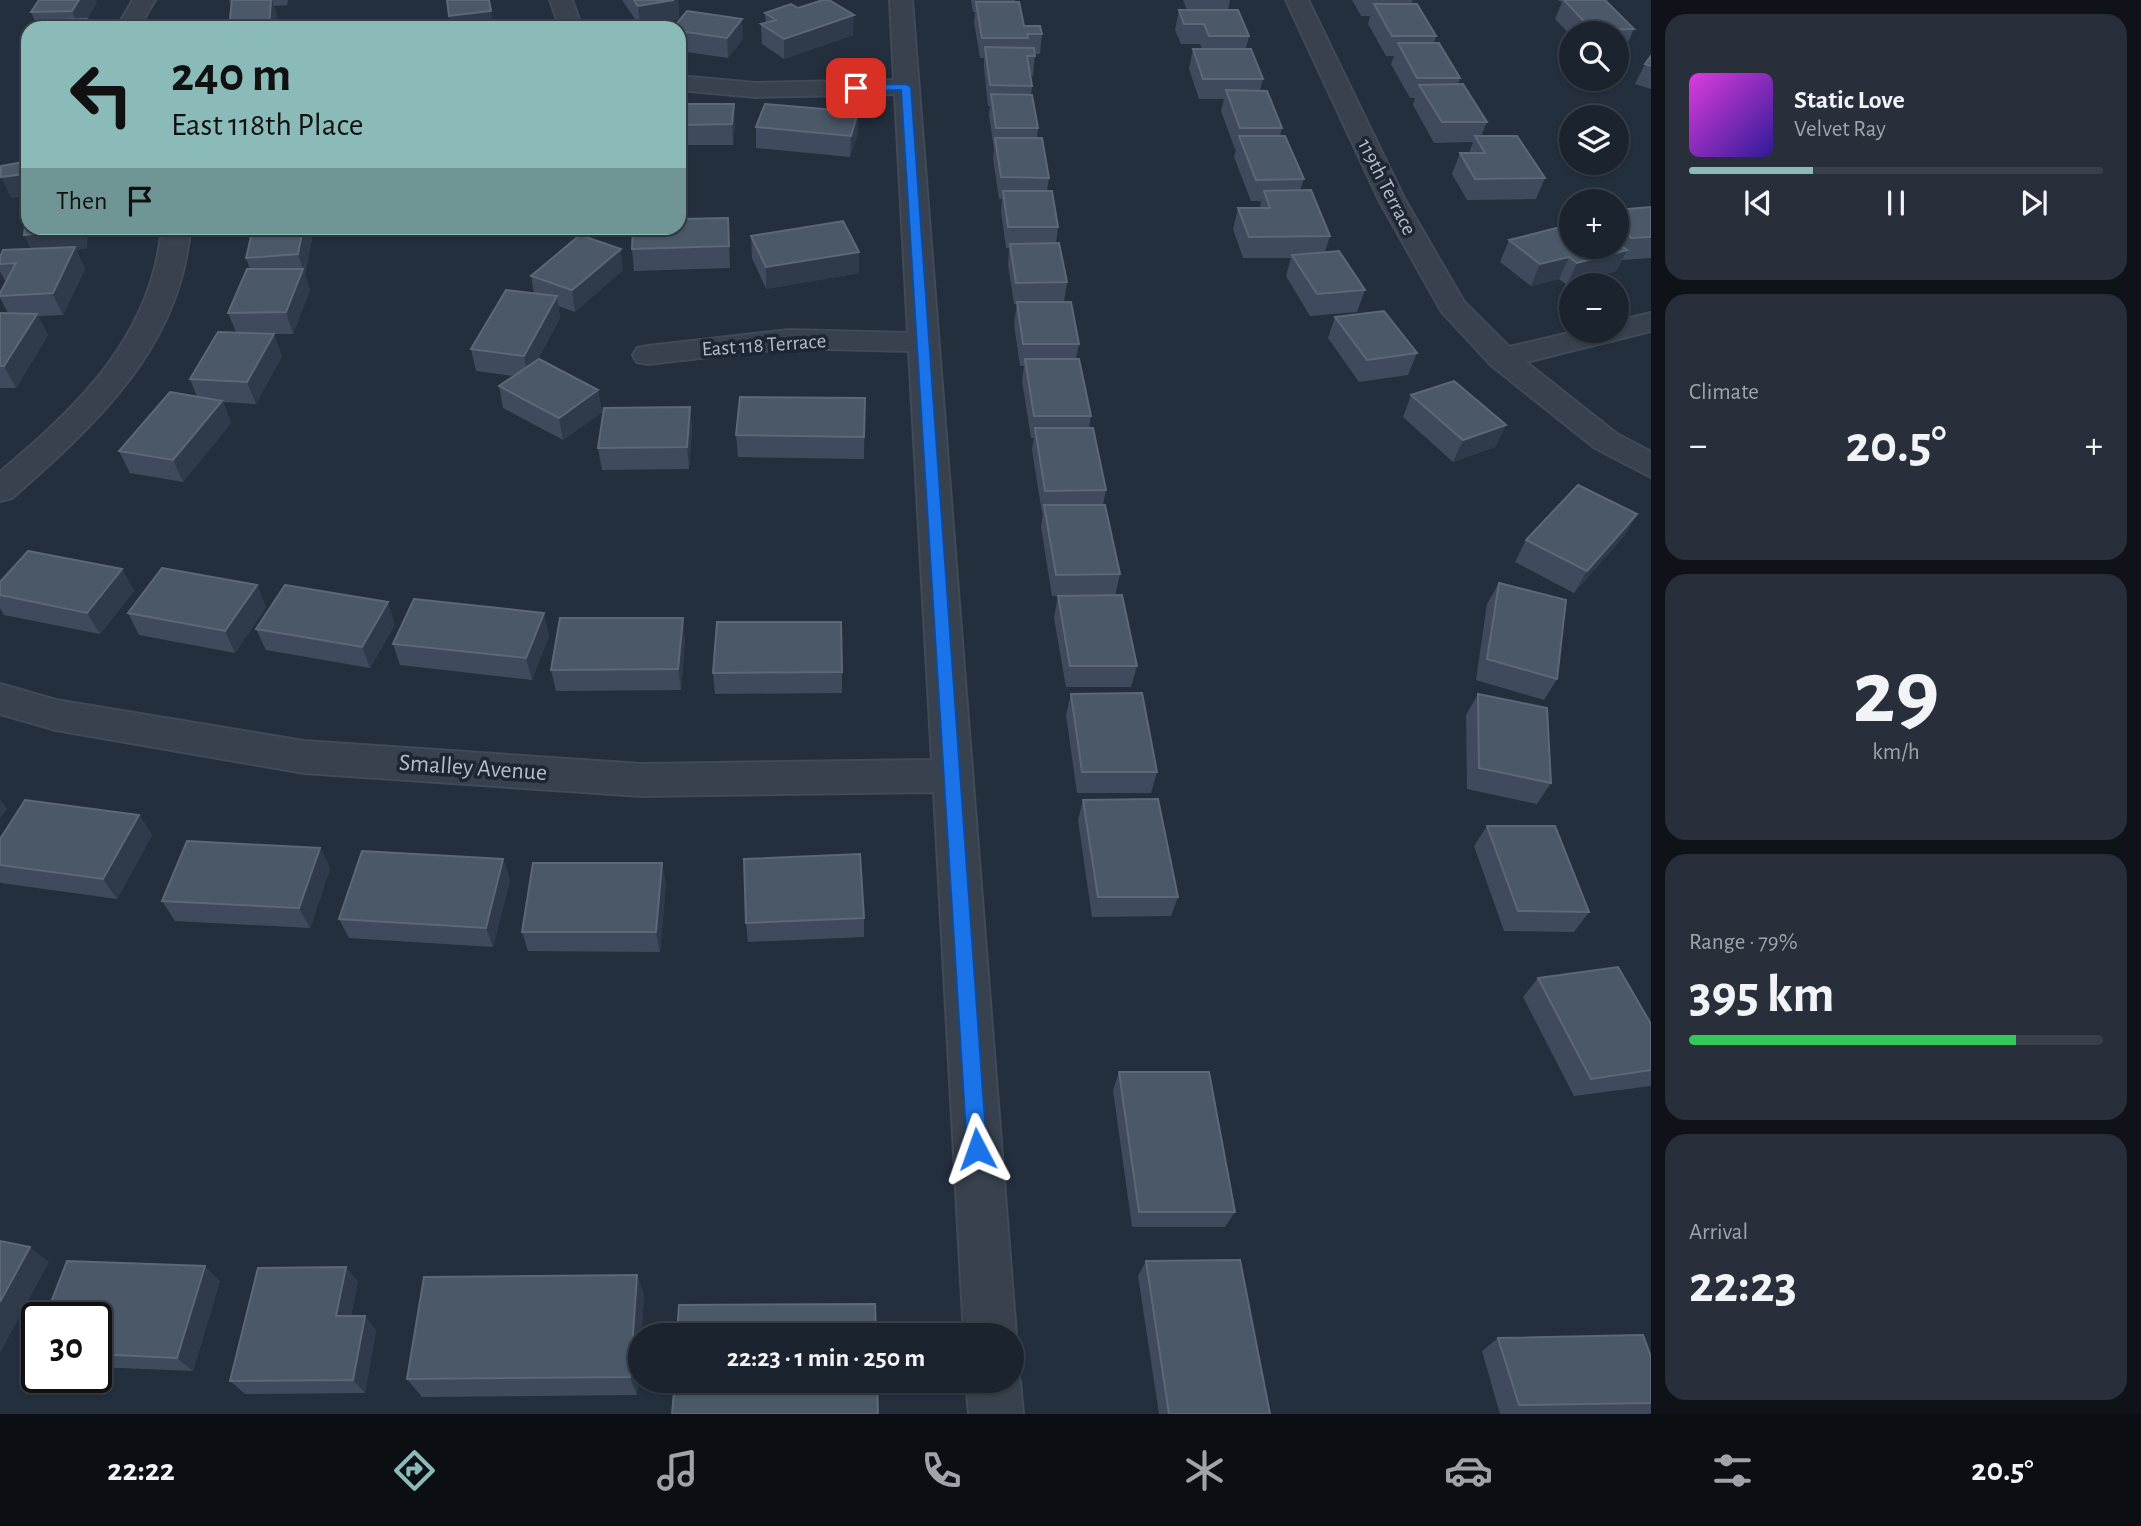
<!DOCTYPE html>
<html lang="en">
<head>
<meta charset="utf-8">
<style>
  :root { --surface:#1b232e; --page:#282f3a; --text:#f1f3f6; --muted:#a0a4aa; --line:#39404a; --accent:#8bbbb9 }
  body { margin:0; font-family:"Alegreya Sans",sans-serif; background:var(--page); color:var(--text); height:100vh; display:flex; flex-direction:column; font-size:26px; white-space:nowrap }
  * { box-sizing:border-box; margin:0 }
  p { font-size:23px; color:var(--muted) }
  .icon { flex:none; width:38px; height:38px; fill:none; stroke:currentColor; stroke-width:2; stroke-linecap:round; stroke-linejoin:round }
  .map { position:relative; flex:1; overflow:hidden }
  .side { display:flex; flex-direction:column; gap:14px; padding:14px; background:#0f1319; width:490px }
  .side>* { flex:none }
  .top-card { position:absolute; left:21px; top:21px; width:665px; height:214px; border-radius:21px; box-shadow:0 2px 5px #0004,0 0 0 2px var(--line); background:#8bbbb9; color:#111; overflow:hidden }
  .fabs { position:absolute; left:1559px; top:21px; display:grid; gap:14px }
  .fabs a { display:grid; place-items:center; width:70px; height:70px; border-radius:50%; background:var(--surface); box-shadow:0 2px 5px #0004,0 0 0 2px var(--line); font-size:35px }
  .speed { position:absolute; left:21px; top:1302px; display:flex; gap:14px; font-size:35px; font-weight:700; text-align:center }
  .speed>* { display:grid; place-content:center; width:91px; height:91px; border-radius:50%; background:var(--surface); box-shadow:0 2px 5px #0004,0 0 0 2px var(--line); line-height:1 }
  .speed .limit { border:4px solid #111; border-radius:10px; background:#fff; color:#111 }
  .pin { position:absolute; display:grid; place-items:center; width:60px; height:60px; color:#fff; margin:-30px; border-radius:14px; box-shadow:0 4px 10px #0006 }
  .me { position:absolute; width:77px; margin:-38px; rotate:356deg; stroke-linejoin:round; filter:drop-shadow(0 0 5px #0008) }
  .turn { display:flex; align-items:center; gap:24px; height:147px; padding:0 35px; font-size:32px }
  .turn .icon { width:91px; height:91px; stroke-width:2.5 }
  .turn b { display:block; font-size:49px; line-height:60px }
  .then { display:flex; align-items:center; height:66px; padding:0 35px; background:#0003; gap:14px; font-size:26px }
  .big { font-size:52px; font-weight:700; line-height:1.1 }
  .side .widget { flex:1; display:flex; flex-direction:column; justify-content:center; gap:10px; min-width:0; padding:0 24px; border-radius:21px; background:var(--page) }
  .side .dial { align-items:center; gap:0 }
  .dial b { font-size:91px; line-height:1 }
  .song { display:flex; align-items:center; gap:21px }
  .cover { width:84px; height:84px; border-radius:10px; background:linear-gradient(135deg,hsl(300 70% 55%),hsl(250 70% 35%)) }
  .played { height:7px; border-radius:4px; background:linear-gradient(90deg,var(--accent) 30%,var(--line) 30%) }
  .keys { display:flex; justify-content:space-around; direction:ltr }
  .heat { display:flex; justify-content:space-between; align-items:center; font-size:38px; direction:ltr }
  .charge { height:10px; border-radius:5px; background:linear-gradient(90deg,#34c759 79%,var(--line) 0) }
  .trip { position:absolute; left:628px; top:1323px; width:396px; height:70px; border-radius:35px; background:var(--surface); box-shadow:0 2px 5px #0004,0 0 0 2px var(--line); font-weight:700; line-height:70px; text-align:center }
  .dock { display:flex; height:112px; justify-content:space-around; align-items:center; background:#0b0e12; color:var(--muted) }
  .dock .icon { width:49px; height:49px }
  .dock .current { color:var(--accent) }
  .dock b { font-size:32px; color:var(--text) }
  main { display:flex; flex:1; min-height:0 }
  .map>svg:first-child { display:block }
</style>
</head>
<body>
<main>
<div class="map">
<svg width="1651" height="1414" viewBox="0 0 1651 1414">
  <rect width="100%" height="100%" fill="#242f3e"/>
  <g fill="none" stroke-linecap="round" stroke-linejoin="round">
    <defs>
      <path id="minor" d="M133 0H155L142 22V28H120V22Z
        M550 0H572L582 28H560Z
        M890 0H912L1016 1335 1012 1347V1335H964L934 792 642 796 304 773 56 730 0 714V684L56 700 304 741 642 764 932 760 909 351 789 348 648 364 637 362 633 355 637 348 648 346 789 330 908 333 895 94 756 97 679 90V76L756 83 894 80Z
        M1286 0H1308L1405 200 1464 302 1509 347 1578 331H1617V321L1651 313V331L1526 362 1617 434 1651 452V477L1595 448 1491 365 1442 312 1379 200Z
        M162 228H190C181 347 96 424 12 498L0 501V472C79 407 152 335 162 228Z
        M1012 1362 1020 1381 1023 1414H969L966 1381H1012Z"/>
    </defs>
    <use href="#minor" stroke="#414a57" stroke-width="4"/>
    <use href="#minor" fill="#38414e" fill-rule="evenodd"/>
  </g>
  <path fill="#3f4b5c" d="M229 0H288L287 5 274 6 277 16 231 6Z
    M622 0H678L679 19 640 26Z
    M971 0H1015V2L1024 26 1042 34 1040 54H1035L1033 76H1031L1032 86 1031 95 1038 128 1037 138 1049 178 1047 191 1058 227 1056 243 1067 282 1064 302 1079 344 1076 359 1091 416 1089 428 1106 490 1103 505 1120 574 1115 596 1137 666 1131 687H1066L1054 618 1058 596H1052L1041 527 1043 513H1042L1032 450 1034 438H1031L1022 381 1024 366H1020L1014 324 1017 304H1014L1008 265 1009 248H1006L1001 212 1002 199H999L993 159 994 149 989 115 990 106H988L984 68V58H980L974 22 975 12H973Z
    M1183 0H1230L1228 10 1249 36 1246 49 1263 79 1260 91 1282 128 1280 136 1304 179 1300 190 1330 236 1325 252 1365 290 1357 312 1310 316 1286 276 1291 258H1243L1233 229 1238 208H1260L1261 201H1251L1234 157 1236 149H1235L1221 111 1224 99H1199L1189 69 1193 49H1202L1200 44H1181L1175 30 1179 10H1187Z
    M1352 0H1413L1411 4 1436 36 1434 43 1460 78 1458 84 1487 122 1481 136 1545 178 1536 199 1467 200 1452 174 1460 153H1469L1473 142 1434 143 1413 105 1415 98H1410L1391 64 1394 56H1386L1368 24 1370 16H1361Z
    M1557 0H1608L1606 1 1634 29 1625 49H1617V33H1572V37L1555 19 1562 2Z
    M97 2 86 21 89 28H35L37 25 31 12Z
    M798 8 853 35 784 59 762 44 761 24 766 23 765 13Z
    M679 28 743 39 728 58 679 51Z
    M28 40V58L23 48Z
    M1651 56V89L1635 84 1645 64Z
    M679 104 735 124 733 145H679Z
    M858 112V133L850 157 756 148V127Z
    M1651 207V258L1622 260 1616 271 1567 285 1559 279 1531 286 1500 262 1509 240 1617 247V210Z
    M253 228H314L305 275 310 290 293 334H269L282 356 256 404 223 402 231 423 183 482 130 473 119 451 197 397 190 379 236 332 228 313 250 269 246 258Z
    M751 236 859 252V273L766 289 752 258Z
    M729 239 730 268 634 271 632 249Z
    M87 248 76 250 85 269 63 315 38 316 48 335 16 388H0V313H8L0 298V293L6 282 0 272V257L31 249Z
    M623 270 575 312 558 306 560 318 538 359 598 390 602 412 563 440 503 408 499 386 514 376 476 371 471 349 534 294 531 276Z
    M1335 317 1417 353 1408 375 1359 382 1328 338Z
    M1411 395 1506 425 1495 447 1453 462 1403 417Z
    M865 398 864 459 738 457 736 435Z
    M690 407 692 429 689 469 602 470 598 448Z
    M1637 514 1624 536 1574 593 1515 562 1526 540Z
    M122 569 134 591 100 634 4 615 0 608V582Z
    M1499 583 1557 679 1544 700 1476 680 1487 604Z
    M257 585 266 607 235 653 139 635 128 613Z
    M395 624 370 668 266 650 256 629Z
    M549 635 532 680 400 665 393 644Z
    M685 639 681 690 556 691 551 670Z
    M842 672V693L715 694 713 673Z
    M1071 694 1157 772 1151 793H1077L1066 715Z
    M1478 694 1551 783 1537 804 1467 789 1466 715Z
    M1083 800 1178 897 1171 916 1092 917 1078 820Z
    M139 815 152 835 117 899 1 883 0 882V839Z
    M1487 826 1589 912 1574 932 1504 931 1474 846Z
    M320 848 330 868 310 928 175 921 162 901Z
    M503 859 510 880 493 947 349 938 339 919Z
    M666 883 660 952 528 951 522 932Z
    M864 918V937L748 942 746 923Z
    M1538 978 1651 1024V1086L1574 1096 1523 997Z
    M1119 1072 1235 1212 1225 1227H1132L1113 1090Z
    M1146 1261 1270 1414H1159L1138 1276Z
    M346 1267 358 1282 351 1316 376 1330 365 1393 245 1394 230 1381Z
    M637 1275 644 1296 637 1395 422 1397 407 1379Z
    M220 1281 193 1371 96 1367V1318Z
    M1498 1338 1651 1357V1413L1649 1414H1500L1482 1351Z"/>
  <path fill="#2f3b4b" d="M79 0H96L97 2 86 21 89 28H79L72 11Z
    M271 0H272L277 16 276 28H261Z
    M674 0H678L679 19 640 26 638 6Z
    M491 11 494 28H452L449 16Z
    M854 15 853 35 784 59V39Z
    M742 19 743 39 728 58 727 38Z
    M22 91H28V105Z
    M734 104 735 124 733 145 732 124Z
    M858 112V133L850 157 851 136Z
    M28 138V148L24 139Z
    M24 174 28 181V196L11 198 1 177Z
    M75 228H88L87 248 76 250 85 269 63 315 24 235Z
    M303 228H314L305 275 310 290 293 334 286 312 303 269 298 254Z
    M621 249 623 270 575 312 572 290Z
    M1627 250 1616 271 1567 285 1577 263Z
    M859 252V273L766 289V267Z
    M1569 257 1559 279 1531 286 1540 264Z
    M557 296 560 318 528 377 524 356Z
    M37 314 48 335 16 388 4 366Z
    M274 334 282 356 256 404 247 382Z
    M598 390 602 412 563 440 559 418Z
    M222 401 231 423 183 482 173 460Z
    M690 407 692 429 689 469 687 447Z
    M1506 425 1495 447 1453 462 1463 440Z
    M1637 514 1624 536 1574 593 1587 571Z
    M122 569 134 591 100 634 87 613Z
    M257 585 266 607 235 653 225 631Z
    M388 602 395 624 370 668 362 647Z
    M544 613 549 635 532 680 526 658Z
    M683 618 685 639 681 690 678 669Z
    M0 799 7 809 0 818Z
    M139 815 152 835 117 899 103 879Z
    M320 848 330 868 310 928 299 908Z
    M503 859 510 880 493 947 486 928Z
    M662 863 666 883 660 952 656 932Z
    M30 1247 49 1262 0 1353V1302Z
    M205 1266 220 1281 193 1371 177 1358Z
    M346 1267 358 1282 348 1330 336 1316Z
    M637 1275 644 1296 637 1395 630 1377Z
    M365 1316 376 1330 365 1393 353 1380Z"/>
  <path fill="#4b5868" stroke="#5c6777" stroke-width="2" d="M39 0H79L72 11 31 12Z
    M232 0H271L269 27 229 28Z
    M447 0H489L491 11 449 16Z
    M634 0H674L638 6Z
    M823 0H829L854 15 784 39 761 24 776 20 765 13 791 4 798 8Z
    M1564 0H1605L1634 29 1592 30Z
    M976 2H1019L1024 26H1040L1042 34H1027L1028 38H982Z
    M1374 4H1417L1436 36H1392Z
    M1179 10H1238L1249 36H1209L1204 24H1184Z
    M687 11 742 19 727 38 679 31V28H673Z
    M86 19 81 28H35L39 21Z
    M495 22 499 28H461Z
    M28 40V48H23Z
    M1398 43H1439L1460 78H1417Z
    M985 47 1034 48 1035 56H1027L1032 86 990 85Z
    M1193 49H1251L1263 79H1203Z
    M1651 56V66L1645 64Z
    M28 71V91H22Z
    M1463 84 1487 122H1442L1419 85Z
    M1226 90 1267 91 1282 128H1240Z
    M991 94 1032 95 1038 128H996Z
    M28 98V138L24 139 26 99Z
    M679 104H734L732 124 679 125Z
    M765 104 858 112 851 136 756 127Z
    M1239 136H1285L1304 179 1256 180Z
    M1475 136H1517L1545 178 1475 179 1460 153H1485Z
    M995 138H1042L1049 178 1001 177Z
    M28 146V186L24 187V174L1 177V166L23 162 24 147Z
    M1311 190 1330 236 1249 237 1238 208H1270L1264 191Z
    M1003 191H1052L1058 227H1008Z
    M28 200V228H75L24 235Z
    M1651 207V237L1631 238 1617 222V210Z
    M728 218 729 246 632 249 633 228H679V219Z
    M843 221 859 252 766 267 751 236Z
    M1572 224V247H1617V243L1627 250 1577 263 1569 257 1540 264 1509 240Z
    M253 228H303L298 254 246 258Z
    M580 235 621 249 572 290 531 276Z
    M1059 243 1067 282 1016 283 1010 244Z
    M75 247 53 293 0 296V293L16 263 0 264V257L3 250Z
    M1339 251 1365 290 1317 294 1292 255Z
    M247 269H303L286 312 228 313Z
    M506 290 557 296 524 356 471 349Z
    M1017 302H1071L1079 344H1023Z
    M1384 311 1417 353 1367 360 1335 317Z
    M0 313 37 314 4 366H0Z
    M218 332 274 334 247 382 190 379Z
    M539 359 598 390 559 418 499 386Z
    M1025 359H1079L1091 416H1034Z
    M1454 381 1506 425 1463 440 1411 395Z
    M170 392 222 401 173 460 119 451Z
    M740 397 865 398 864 437 736 435Z
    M690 407 687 447 598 448 604 408Z
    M1035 428H1093L1106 490 1045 491Z
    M1578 485 1637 514 1587 571 1526 540Z
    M1044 505H1105L1120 574 1056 575Z
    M28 551 122 569 87 613 0 595V582Z
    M162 568 257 585 225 631 128 613Z
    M1499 583 1566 600 1557 679 1487 659Z
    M285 585 388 602 362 647 256 629Z
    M1122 595 1137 666H1070L1058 596Z
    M414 599 544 613 526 658 393 644Z
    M560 618H683L678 669 551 670Z
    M717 622H841L842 672 713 673Z
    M1142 693 1157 772H1082L1071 694Z
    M1478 694 1547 708 1551 783 1479 768Z
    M1158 799 1178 897H1098L1083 800Z
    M25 800 139 815 103 879 0 865V839Z
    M1487 826H1555L1589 912 1518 911Z
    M187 841 320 848 299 908 162 901Z
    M362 851 503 859 486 928 339 919Z
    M860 854 864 918 746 923 744 859Z
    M533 863H662L656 932H522Z
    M1618 967 1651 1024V1070L1591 1079 1538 978Z
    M1119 1072H1209L1235 1212H1139Z
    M0 1241 30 1247 0 1302Z
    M1240 1260 1270 1414H1169L1146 1261Z
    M67 1261 205 1266 177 1358 96 1354V1318H45Z
    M346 1267 336 1316H365L353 1380 230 1381 258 1268Z
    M637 1275 630 1377 407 1379 424 1277Z
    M875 1304 876 1335H677L679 1305Z
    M1643 1335 1651 1357V1403L1519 1405 1498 1338Z
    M37 1339V1352H32Z
    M675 1381H877L878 1414H672Z"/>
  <path fill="#1a73e8" stroke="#114b97" stroke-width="2" d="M906 84 911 87 987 1149 984 1156 977 1159 970 1156 967 1149 901 90 856 91 851 88 856 85Z"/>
  <g text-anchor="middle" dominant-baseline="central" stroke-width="7" stroke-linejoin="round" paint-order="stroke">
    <g font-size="21" fill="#b4bcc9" stroke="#1d2633">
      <text transform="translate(1387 187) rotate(63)">119th Terrace</text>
      <text transform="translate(764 345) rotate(-4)">East 118 Terrace</text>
    </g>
    <g font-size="24" fill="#b4bcc9" stroke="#1d2633">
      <text transform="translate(473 768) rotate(4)">Smalley Avenue</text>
    </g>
  </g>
</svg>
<div class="fabs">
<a><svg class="icon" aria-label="search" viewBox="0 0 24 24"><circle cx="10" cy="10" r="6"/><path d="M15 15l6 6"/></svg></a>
<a><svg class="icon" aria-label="layers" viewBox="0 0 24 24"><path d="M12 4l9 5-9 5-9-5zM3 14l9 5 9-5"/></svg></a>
<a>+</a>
<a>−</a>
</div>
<div class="speed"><div class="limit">30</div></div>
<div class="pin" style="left:856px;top:88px;background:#d93025"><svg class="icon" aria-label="arrive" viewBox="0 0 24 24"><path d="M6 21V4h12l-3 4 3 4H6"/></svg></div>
<svg class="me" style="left:977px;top:1149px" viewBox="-20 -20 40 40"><path d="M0-17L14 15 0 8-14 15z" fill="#1a73e8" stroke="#fff" stroke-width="4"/></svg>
<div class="trip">22:23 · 1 min · 250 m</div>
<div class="top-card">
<div class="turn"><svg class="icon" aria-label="left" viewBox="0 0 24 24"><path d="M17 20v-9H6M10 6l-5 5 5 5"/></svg><div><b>240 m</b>East 118th Place</div></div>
<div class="then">Then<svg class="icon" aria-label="arrive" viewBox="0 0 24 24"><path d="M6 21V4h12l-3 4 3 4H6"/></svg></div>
</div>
</div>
<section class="side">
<div class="widget">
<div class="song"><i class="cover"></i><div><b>Static Love</b><p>Velvet Ray</p></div></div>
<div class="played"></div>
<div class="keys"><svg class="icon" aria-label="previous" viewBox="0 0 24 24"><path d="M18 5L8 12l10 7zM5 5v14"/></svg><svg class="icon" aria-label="pause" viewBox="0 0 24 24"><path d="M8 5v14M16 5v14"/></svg><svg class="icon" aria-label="next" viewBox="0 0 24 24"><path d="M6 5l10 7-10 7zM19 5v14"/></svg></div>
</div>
<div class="widget"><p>Climate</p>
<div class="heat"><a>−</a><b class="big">20.5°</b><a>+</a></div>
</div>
<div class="widget dial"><b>29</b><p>km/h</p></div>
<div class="widget"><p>Range · 79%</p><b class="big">395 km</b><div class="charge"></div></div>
<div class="widget"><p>Arrival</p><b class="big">22:23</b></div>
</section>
</main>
<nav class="dock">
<b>22:22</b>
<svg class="icon current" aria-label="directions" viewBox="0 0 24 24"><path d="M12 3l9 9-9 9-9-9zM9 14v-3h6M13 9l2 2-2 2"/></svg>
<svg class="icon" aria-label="music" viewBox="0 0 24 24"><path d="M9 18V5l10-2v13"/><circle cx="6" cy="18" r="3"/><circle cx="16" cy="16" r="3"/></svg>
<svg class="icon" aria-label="phone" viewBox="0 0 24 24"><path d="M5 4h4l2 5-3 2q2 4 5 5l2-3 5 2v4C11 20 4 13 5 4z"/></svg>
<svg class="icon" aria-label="climate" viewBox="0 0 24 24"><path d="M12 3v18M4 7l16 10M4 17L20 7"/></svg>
<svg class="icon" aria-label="car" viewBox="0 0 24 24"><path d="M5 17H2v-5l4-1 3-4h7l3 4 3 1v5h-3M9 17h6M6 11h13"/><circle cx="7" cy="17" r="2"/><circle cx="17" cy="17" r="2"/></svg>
<svg class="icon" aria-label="filters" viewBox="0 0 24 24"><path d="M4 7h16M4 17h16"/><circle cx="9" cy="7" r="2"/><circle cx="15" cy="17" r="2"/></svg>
<b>20.5°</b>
</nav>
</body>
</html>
